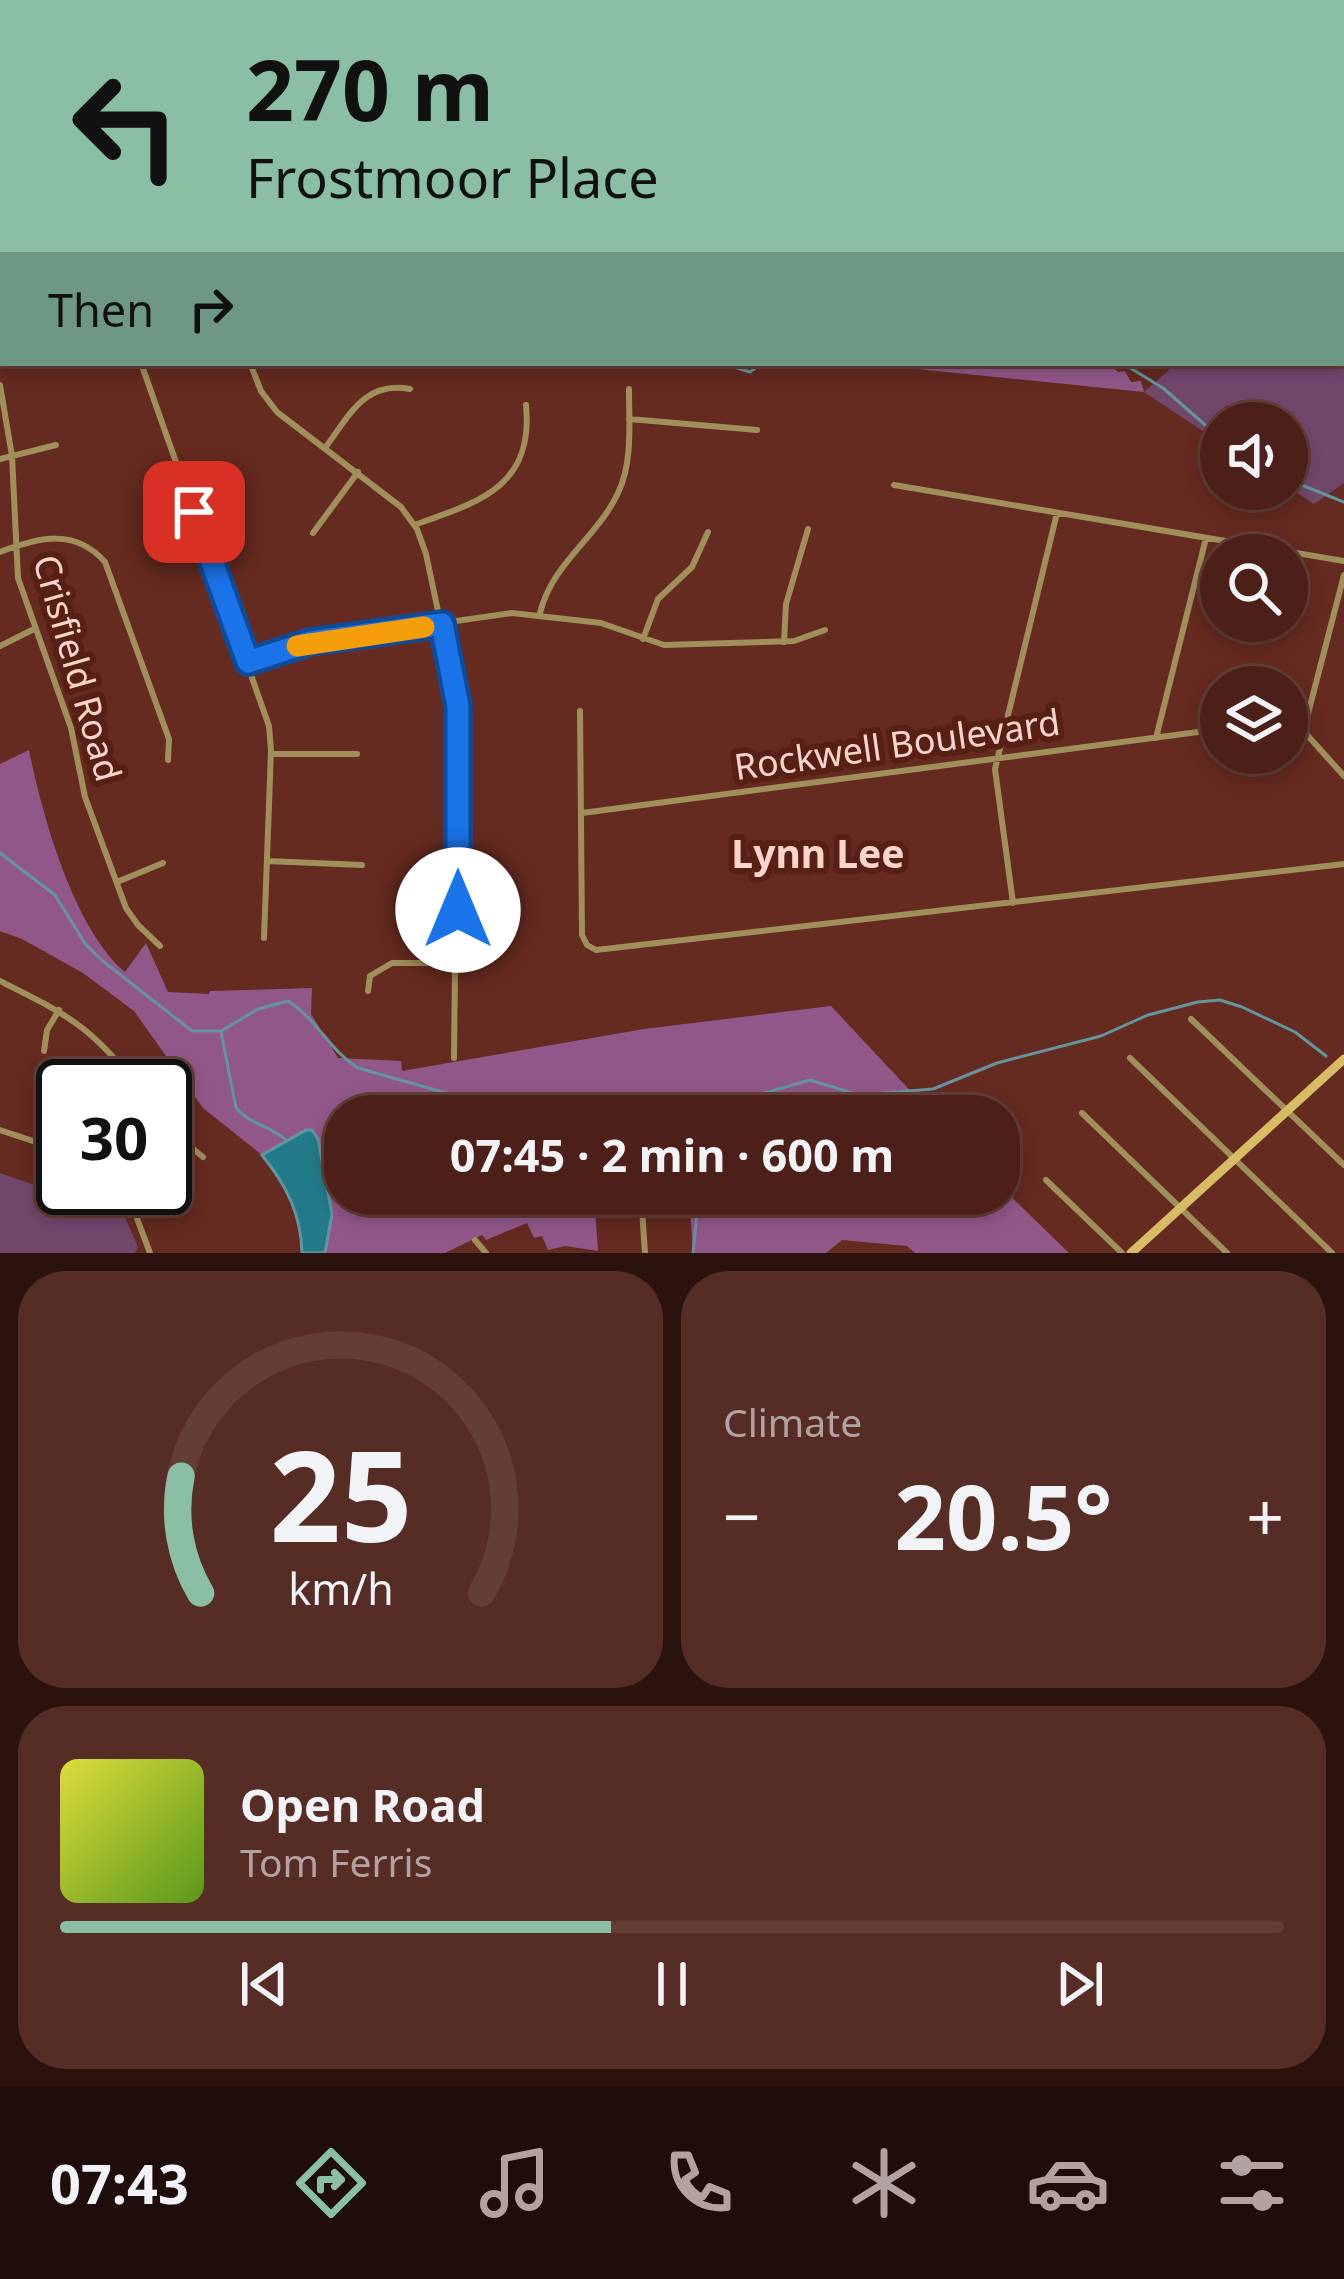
<!DOCTYPE html>
<html lang="en">
<head>
<meta charset="utf-8">
<style>
  :root { --surface:#4c2018; --page:#562d25; --text:#f1f3f6; --muted:#b2a3a2; --line:#633e37; --accent:#8abfa5 }
  body { margin:0; font-family:"Noto Sans",sans-serif; background:var(--page); color:var(--text); height:100vh; display:flex; flex-direction:column; font-size:45px; white-space:nowrap }
  * { box-sizing:border-box; margin:0 }
  p { font-size:39px; color:var(--muted) }
  .icon { flex:none; width:66px; height:66px; fill:none; stroke:currentColor; stroke-width:2; stroke-linecap:round; stroke-linejoin:round }
  .map { position:relative; height:1253px; overflow:hidden }
  .side { display:flex; flex-direction:column; gap:18px; padding:18px; background:#2a120d; flex:1 }
  .side>* { flex:none }
  .banner { position:absolute; left:0px; top:0px; width:1344px; height:366px; box-shadow:0 6px 18px #0003,0 0 0 3px var(--line); background:#8abfa5; color:#111; overflow:hidden }
  .fabs { position:absolute; left:1200px; top:402px; display:grid; gap:24px }
  .fabs a { display:grid; place-items:center; width:108px; height:108px; border-radius:50%; background:var(--surface); box-shadow:0 6px 18px #0003,0 0 0 3px var(--line); font-size:60px }
  .speed { position:absolute; left:36px; top:1059px; display:flex; gap:24px; font-size:60px; font-weight:700; text-align:center }
  .speed>* { display:grid; place-content:center; width:156px; height:156px; border-radius:50%; background:var(--surface); box-shadow:0 6px 18px #0003,0 0 0 3px var(--line); line-height:1 }
  .speed .limit { border:6px solid #111; border-radius:18px; background:#fff; color:#111 }
  .pin { position:absolute; display:grid; place-items:center; width:102px; height:102px; color:#fff; margin:-51px; border-radius:24px; box-shadow:0 6px 18px #0006 }
  .me { position:absolute; width:132px; margin:-66px; rotate:0deg; stroke-linejoin:round; filter:drop-shadow(0 0 9px #0008) }
  .turn { display:flex; align-items:center; gap:42px; height:252px; padding:0 48px; font-size:54px }
  .turn .icon { width:156px; height:156px; stroke-width:2.5 }
  .turn b { display:block; font-size:84px; line-height:102px }
  .then { display:flex; align-items:center; height:114px; padding:0 48px; background:#0003; gap:24px; font-size:45px }
  .big { font-size:90px; font-weight:700; line-height:1.1 }
  .side .widget { flex:1; display:flex; flex-direction:column; justify-content:center; gap:18px; min-width:0; padding:0 42px; border-radius:48px; background:var(--page) }
  .side .dial { align-items:center; gap:0 }
  .dial svg { height:312px; overflow:visible; fill:none; stroke:var(--line); stroke-width:7; stroke-linecap:round; text-anchor:middle }
  .dial text { fill:var(--text); stroke:none }
  .song { display:flex; align-items:center; gap:36px }
  .cover { width:144px; height:144px; border-radius:18px; background:linear-gradient(135deg,hsl(60 70% 55%),hsl(90 70% 35%)) }
  .played { height:12px; border-radius:6px; background:linear-gradient(90deg,var(--accent) 45%,var(--line) 45%) }
  .keys { display:flex; justify-content:space-around; direction:ltr }
  .heat { display:flex; justify-content:space-between; align-items:center; font-size:66px; direction:ltr }
  .side .tiles { flex:1; display:grid; gap:18px; grid-template-columns:1fr 1fr }
  .widget:last-child { grid-column:span 2 }
  .trip { position:absolute; left:324px; top:1095px; width:696px; height:120px; border-radius:48px; background:var(--surface); box-shadow:0 6px 18px #0003,0 0 0 3px var(--line); font-weight:700; line-height:120px; text-align:center }
  .menu { display:flex; height:192px; justify-content:space-around; align-items:center; background:#1e0d0a; color:var(--muted) }
  .menu .icon { width:84px; height:84px }
  .menu .on { color:var(--accent) }
  .menu b { font-size:54px; color:var(--text) }
  .map>svg:first-child { display:block }
</style>
</head>
<body>
<div class="map">
<svg width="1344" height="1253" viewBox="0 0 1344 1253">
  <rect width="100%" height="100%" fill="#652a20"/>
  <path fill="#72476c" d="M1344 215V483L1314 504 1287 486V423H1221V443L1144 392 1177 363H1341Z
    M0 1173 125 1217 138 1247 135 1253H0Z"/>
  <path fill="#915789" d="M858 363H1108L1118 372 1125 371 1131 382 1141 381 1144 392Z
    M29 750C42 815 74 929 125 972L146 943 168 992 209 994 210 991 312 988 311 1014 338 1058 401 1061 402 1071 644 1029 831 1006 934 1116H345V1194H594L598 1251 565 1246 548 1250 542 1236 534 1238 527 1223 486 1240 482 1235 445 1253H325L332 1214 306 1130 262 1155 203 1108 134 1011 83 973 22 939 0 931V764Z
    M999 1185 1069 1253H915L907 1246 842 1240 826 1253H693L689 1194H999Z"/>
  <path fill="#237a89" stroke="#64959d" stroke-width="3" d="M306 1130H312L318 1139 332 1214 325 1253H302C301 1213 286 1185 262 1155Z"/>
  <g fill="none" stroke-linecap="round" stroke-linejoin="round">
    <path stroke="#64959d" stroke-width="3" d="M45 0 52 3
      M721 363 750 372 762 363
      M1122 363 1163 388 1221 439
      M1287 479 1344 502
      M0 853 55 895 86 945 104 962 192 1031H221L258 1009 288 1001C317 1019 329 1050 358 1068L527 1116
      M221 1032 236 1108C250 1125 272 1126 287 1141
      M658 1116H689
      M709 1116 737 1101 810 1080 859 1095 933 1089 997 1063 1101 1036 1148 1015 1198 1002 1220 1000 1242 1007 1295 1032 1326 1056
      M693 1253 699 1194"/>
    <path stroke="#a08f5b" stroke-width="6" d="M215 0 223 3
      M552 0 558 3
      M204 3 205 0
      M273 3 274 0
      M773 3 775 0
      M925 3V0
      M1090 3 1091 0
      M1229 3 1230 0
      M1341 160 1344 164
      M0 167 3 168
      M141 363 269 726 271 751 264 938
      M250 363 261 391 277 412 401 507 417 529 426 554 458 706 454 1058
      M0 385 12 456 18 578 71 728 85 797 126 908 138 925 160 946
      M629 419 757 430
      M325 448C349 416 365 380 410 389
      M0 459 56 445
      M894 485 1344 561
      M414 525C479 502 534 487 526 405
      M313 533 358 472
      M0 552C40 537 75 528 105 562L169 739 168 760
      M540 613C552 563 597 538 618 493 633 462 629 422 629 389
      M643 639 658 599 692 567 708 532
      M784 642 786 604 808 529
      M0 646 34 629
      M247 662 310 642 512 613 601 623 664 645 794 641 825 630
      M580 711 582 935 587 945 596 950 1344 864
      M1287 726 1308 736 1344 776
      M1303 733 1344 575
      M1156 738 1206 538
      M271 754H357
      M582 813 1221 729
      M267 861 362 865
      M117 882 163 863
      M1013 903 995 769 1057 513
      M0 981C62 1012 94 1027 136 1086
      M368 991 370 976 392 963H457
      M1191 1019 1344 1165
      M44 1051 47 1030 59 1010
      M1130 1058 1332 1253
      M1082 1113 1227 1253
      M165 1126 203 1157
      M0 1130 45 1145 59 1143
      M165 1146 174 1136
      M1046 1180 1122 1253
      M136 1188 135 1213 150 1253
      M641 1194 645 1253
      M475 1240 486 1253"/>
    <path stroke="#d7bb65" stroke-width="9" d="M1254 0 1261 3
      M413 3V0
      M1341 37 1344 38
      M0 333 3 332
      M1131 1253 1344 1059"/>
  </g>
  <g fill="none" stroke-linecap="round" stroke-linejoin="round">
    <defs>
      <path id="route" d="M194 512 248 662 310 642 442 624 458 706V910"/>
    </defs>
    <use href="#route" stroke="#114b97" stroke-width="30"/>
    <use href="#route" stroke="#1a73e8" stroke-width="21"/>
    <path stroke="#f59e0b" stroke-width="21" d="M297 646 424 627"/>
  </g>
  <g text-anchor="middle" dominant-baseline="central" stroke-width="12" stroke-linejoin="round" paint-order="stroke">
    <g font-size="36" fill="#fad5cd" stroke="#582015">
      <text transform="translate(78 668) rotate(74)">Crisfield Road</text>
      <text transform="translate(897 744) rotate(-8)">Rockwell Boulevard</text>
    </g>
    <g font-size="39" font-weight="bold" fill="#fad5cd" stroke="#582015">
      <text x="818" y="852">Lynn Lee</text>
    </g>
  </g>
</svg>
<div class="fabs">
<a><svg class="icon" aria-label="sound" viewBox="0 0 24 24"><path d="M4 9h4l5-4v14l-5-4H4zM17 9q2 3 0 6"/></svg></a>
<a><svg class="icon" aria-label="search" viewBox="0 0 24 24"><circle cx="10" cy="10" r="6"/><path d="M15 15l6 6"/></svg></a>
<a><svg class="icon" aria-label="layers" viewBox="0 0 24 24"><path d="M12 4l9 5-9 5-9-5zM3 14l9 5 9-5"/></svg></a>
</div>
<div class="speed"><div class="limit">30</div></div>
<div class="pin" style="left:194px;top:512px;background:#d93025"><svg class="icon" aria-label="arrive" viewBox="0 0 24 24"><path d="M6 21V4h12l-3 4 3 4H6"/></svg></div>
<svg class="me" style="left:458px;top:910px" viewBox="-20 -20 40 40"><circle r="19" fill="#fff"/><path d="M0-13L10 11 0 6-10 11z" fill="#1a73e8"/></svg>
<div class="trip">07:45 · 2 min · 600 m</div>
<div class="banner">
<div class="turn"><svg class="icon" aria-label="left" viewBox="0 0 24 24"><path d="M17 20v-9H6M10 6l-5 5 5 5"/></svg><div><b>270 m</b>Frostmoor Place</div></div>
<div class="then">Then<svg class="icon" aria-label="right" viewBox="0 0 24 24"><path d="M7 20v-9h11M14 6l5 5-5 5"/></svg></div>
</div>
</div>
<section class="side">
<div class="tiles">
<div class="widget dial"><svg viewBox="0 0 100 80">
<path d="M14 69A42 42 0 1 1 86 69"/>
<path d="M14 69A42 42 0 0 1 9 39" stroke="#8abfa5"/>
<text x="50" y="56" font-size="32" font-weight="700">25</text>
<text x="50" y="72" font-size="11">km/h</text>
</svg></div>
<div class="widget"><p>Climate</p>
<div class="heat"><a>−</a><b class="big">20.5°</b><a>+</a></div>
</div>
<div class="widget">
<div class="song"><i class="cover"></i><div><b>Open Road</b><p>Tom Ferris</p></div></div>
<div class="played"></div>
<div class="keys"><svg class="icon" aria-label="previous" viewBox="0 0 24 24"><path d="M18 5L8 12l10 7zM5 5v14"/></svg><svg class="icon" aria-label="pause" viewBox="0 0 24 24"><path d="M8 5v14M16 5v14"/></svg><svg class="icon" aria-label="next" viewBox="0 0 24 24"><path d="M6 5l10 7-10 7zM19 5v14"/></svg></div>
</div>
</div>
</section>
<nav class="menu">
<b>07:43</b>
<svg class="icon on" aria-label="directions" viewBox="0 0 24 24"><path d="M12 3l9 9-9 9-9-9zM9 14v-3h6M13 9l2 2-2 2"/></svg>
<svg class="icon" aria-label="music" viewBox="0 0 24 24"><path d="M9 18V5l10-2v13"/><circle cx="6" cy="18" r="3"/><circle cx="16" cy="16" r="3"/></svg>
<svg class="icon" aria-label="phone" viewBox="0 0 24 24"><path d="M5 4h4l2 5-3 2q2 4 5 5l2-3 5 2v4C11 20 4 13 5 4z"/></svg>
<svg class="icon" aria-label="climate" viewBox="0 0 24 24"><path d="M12 3v18M4 7l16 10M4 17L20 7"/></svg>
<svg class="icon" aria-label="car" viewBox="0 0 24 24"><path d="M5 17H2v-5l4-1 3-4h7l3 4 3 1v5h-3M9 17h6M6 11h13"/><circle cx="7" cy="17" r="2"/><circle cx="17" cy="17" r="2"/></svg>
<svg class="icon" aria-label="filters" viewBox="0 0 24 24"><path d="M4 7h16M4 17h16"/><circle cx="9" cy="7" r="2"/><circle cx="15" cy="17" r="2"/></svg>
</nav>
</body>
</html>
